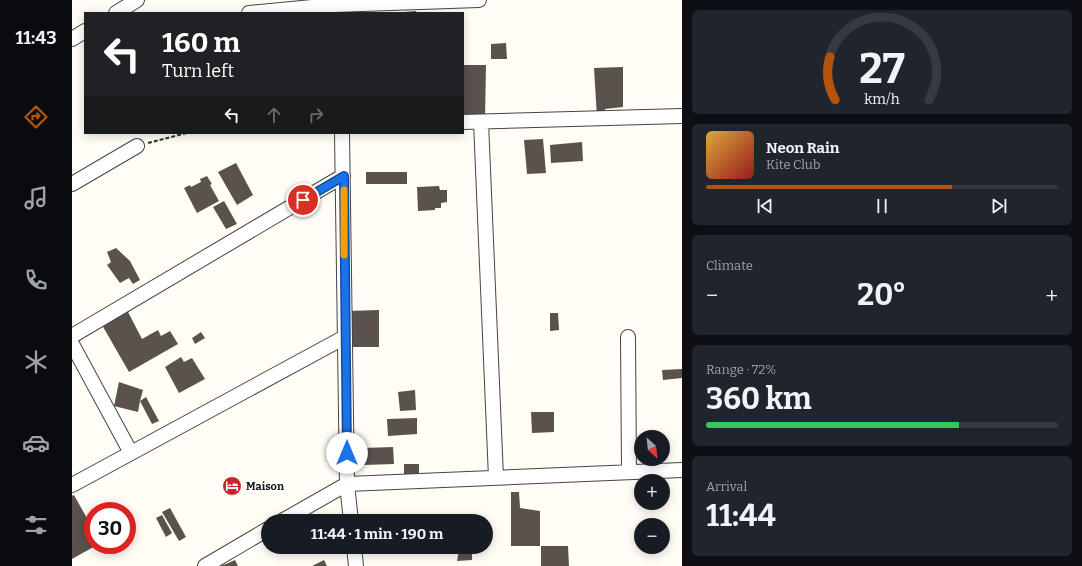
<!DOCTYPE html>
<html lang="en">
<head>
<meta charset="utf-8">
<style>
  :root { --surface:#171b24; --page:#20242c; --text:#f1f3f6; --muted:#9ea1a6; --line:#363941; --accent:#b45309 }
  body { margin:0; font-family:Bitter,serif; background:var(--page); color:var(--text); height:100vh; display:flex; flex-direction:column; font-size:15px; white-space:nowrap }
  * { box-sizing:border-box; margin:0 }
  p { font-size:13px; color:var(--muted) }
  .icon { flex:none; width:22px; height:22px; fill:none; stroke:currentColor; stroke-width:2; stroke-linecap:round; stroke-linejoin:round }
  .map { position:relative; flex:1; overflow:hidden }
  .panel { display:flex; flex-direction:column; gap:10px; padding:10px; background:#0d0f14; width:400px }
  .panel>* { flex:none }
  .hud { position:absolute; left:12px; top:12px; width:380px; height:122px; border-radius:0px; box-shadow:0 2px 10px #0003; background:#202124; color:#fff; overflow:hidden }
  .needle { width:26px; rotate:153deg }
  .fabs { position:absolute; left:562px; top:430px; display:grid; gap:8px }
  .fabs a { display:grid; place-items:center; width:36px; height:36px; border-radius:50%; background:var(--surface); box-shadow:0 2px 10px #0003; font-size:20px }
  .speed { position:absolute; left:12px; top:502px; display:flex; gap:8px; font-size:20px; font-weight:700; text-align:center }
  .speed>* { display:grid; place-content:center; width:52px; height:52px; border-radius:50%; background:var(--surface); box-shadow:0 2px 10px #0003; line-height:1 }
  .speed .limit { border:6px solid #d22; background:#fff; color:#111 }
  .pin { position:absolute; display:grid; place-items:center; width:34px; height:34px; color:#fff; margin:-17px; border:2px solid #fff; border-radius:50%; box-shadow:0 1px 4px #0007 }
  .me { position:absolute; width:44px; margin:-22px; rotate:0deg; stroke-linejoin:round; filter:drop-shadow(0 0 3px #0008) }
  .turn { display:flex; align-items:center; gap:14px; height:84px; padding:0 12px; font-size:18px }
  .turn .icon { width:52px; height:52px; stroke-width:2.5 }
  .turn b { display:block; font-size:28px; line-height:34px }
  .lanes { display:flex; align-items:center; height:38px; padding:0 12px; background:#0003; justify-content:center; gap:20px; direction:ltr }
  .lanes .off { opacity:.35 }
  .big { font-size:30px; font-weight:700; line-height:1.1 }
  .panel .widget { flex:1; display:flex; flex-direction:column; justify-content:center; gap:6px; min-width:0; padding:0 14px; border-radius:6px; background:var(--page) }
  .panel .dial { align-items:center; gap:0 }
  .dial svg { height:104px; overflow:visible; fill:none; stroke:var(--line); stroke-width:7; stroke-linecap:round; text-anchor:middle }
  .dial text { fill:var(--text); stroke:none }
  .song { display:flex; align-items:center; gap:12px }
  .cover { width:48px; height:48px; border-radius:6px; background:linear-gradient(135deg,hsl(40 70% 55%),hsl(0 70% 35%)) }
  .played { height:4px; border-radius:2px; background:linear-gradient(90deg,var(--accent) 70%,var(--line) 70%) }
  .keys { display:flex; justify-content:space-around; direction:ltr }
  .heat { display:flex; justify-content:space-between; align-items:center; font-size:22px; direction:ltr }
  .charge { height:6px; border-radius:3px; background:linear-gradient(90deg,#34c759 72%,var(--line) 0) }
  .trip { position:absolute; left:189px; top:514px; width:232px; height:40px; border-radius:20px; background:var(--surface); box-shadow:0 2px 10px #0003; font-weight:700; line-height:40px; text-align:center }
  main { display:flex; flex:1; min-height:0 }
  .tabs { display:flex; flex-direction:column; width:72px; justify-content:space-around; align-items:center; background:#090b0e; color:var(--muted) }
  .tabs .icon { width:28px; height:28px }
  .tabs .current { color:var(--accent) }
  .tabs b { font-size:18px; color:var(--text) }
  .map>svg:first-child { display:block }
</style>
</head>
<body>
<main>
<nav class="tabs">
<b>11:43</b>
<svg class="icon current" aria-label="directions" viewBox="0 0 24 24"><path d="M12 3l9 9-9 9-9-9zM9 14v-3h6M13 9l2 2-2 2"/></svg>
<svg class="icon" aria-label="music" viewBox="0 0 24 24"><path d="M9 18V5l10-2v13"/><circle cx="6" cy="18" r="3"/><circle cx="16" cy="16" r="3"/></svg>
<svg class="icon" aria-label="phone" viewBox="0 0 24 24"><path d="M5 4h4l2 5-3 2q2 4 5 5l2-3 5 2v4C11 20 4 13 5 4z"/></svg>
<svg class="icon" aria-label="climate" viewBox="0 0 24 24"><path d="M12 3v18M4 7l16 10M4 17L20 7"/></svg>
<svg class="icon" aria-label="car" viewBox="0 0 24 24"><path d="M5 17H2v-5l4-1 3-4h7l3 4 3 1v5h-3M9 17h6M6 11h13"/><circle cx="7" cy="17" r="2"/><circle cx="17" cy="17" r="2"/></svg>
<svg class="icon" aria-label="filters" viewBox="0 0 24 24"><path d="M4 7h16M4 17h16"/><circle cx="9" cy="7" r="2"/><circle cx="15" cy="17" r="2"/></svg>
</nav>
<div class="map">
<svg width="610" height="566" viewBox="0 0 610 566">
  <rect width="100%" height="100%" fill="#fffdf5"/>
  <path fill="#5a524d" d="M344 11V13H333L332 12Z
    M434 43 435 59H419V44Z
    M391 65H414L413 118 391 120Z
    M551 67V107L533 109 532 117 525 118 522 68Z
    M471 139 474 173 455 174 452 140Z
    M510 142 511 161 479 163 478 145Z
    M164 163 181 195 165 205 146 172Z
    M294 172H335V184H294Z
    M135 176 140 184 138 185 147 201 125 213 112 188 118 185 119 187 129 182 128 179Z
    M367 186 368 190H375V202L369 203V208H363V210L346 211 345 187Z
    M152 201 165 224 154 229 141 207Z
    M44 248 58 261 68 280 61 284 57 278 48 283 35 265 39 262 35 252Z
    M55 310 70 339 86 330 89 336 98 331 106 344 57 372 30 325Z
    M307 310V347H278L276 311Z
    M478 313H486L487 330 478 331Z
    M129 332 133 338 123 344 120 338Z
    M109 357 112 362 120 358 133 379 107 393 93 367Z
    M610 369V378L591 380 590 370Z
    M47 382 71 390 68 401 74 397 87 421 80 424 68 401 66 412 42 406Z
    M343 390 344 410 328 411 326 392Z
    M459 412H482V432L460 433Z
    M345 418V434L316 436 315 419Z
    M321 447 322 464 291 465V448Z
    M332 464H347V476H332Z
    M439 492H447L448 508 468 511V546H439Z
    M2 495 21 529V545H25L0 559V496Z
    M98 508 114 537 107 541 90 512Z
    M90 515 100 533 94 537 84 518Z
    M469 546H496L497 566H469Z
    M387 550H400V560L385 561Z
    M163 560 166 566H147L154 564Z
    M252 560 255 566H240Z"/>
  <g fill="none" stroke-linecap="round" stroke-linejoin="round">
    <defs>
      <path id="street" d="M44 13 65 0
        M177 13 261 5 407 0
        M0 39 13 31
        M391 122 610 116
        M409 122 424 478
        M270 133 275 484 279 521
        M0 184 65 146
        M0 336 271 176
        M556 337 557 472
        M0 344 59 453
        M0 485 273 337
        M210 521 275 484 610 470
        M282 547 284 566
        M133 566 196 529"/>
    </defs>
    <use href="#street" stroke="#444" stroke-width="16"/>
    <path stroke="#333" stroke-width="2" stroke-dasharray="4 2" stroke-linecap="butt" d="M76 143 115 133"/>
    <use href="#street" stroke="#fff" stroke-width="14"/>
  </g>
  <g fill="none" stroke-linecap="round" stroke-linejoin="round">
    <defs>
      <path id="route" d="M231 200 272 176 275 453"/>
    </defs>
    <use href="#route" stroke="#114b97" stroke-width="10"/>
    <use href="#route" stroke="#1a73e8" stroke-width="7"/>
    <path stroke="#f59e0b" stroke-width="7" d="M272 190V255"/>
  </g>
  <defs>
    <symbol id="hotel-disc" viewBox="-11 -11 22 22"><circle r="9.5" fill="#c4262e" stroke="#fff"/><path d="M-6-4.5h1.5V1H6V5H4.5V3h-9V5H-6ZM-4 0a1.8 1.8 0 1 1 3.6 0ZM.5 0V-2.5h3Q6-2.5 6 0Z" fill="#fff"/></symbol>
  </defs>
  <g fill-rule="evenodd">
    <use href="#hotel-disc" x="149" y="475" width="22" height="22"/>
  </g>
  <g text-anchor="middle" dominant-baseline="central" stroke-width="4" stroke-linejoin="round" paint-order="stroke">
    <g font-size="11" font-weight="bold" fill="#111" stroke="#fff" text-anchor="start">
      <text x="174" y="486">Maison</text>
    </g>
  </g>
</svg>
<div class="fabs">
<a><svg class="needle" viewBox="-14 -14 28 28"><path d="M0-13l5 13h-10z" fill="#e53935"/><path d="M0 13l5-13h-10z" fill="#9ea1a6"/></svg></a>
<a>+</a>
<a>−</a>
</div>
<div class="speed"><div class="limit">30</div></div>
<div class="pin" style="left:231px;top:200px;background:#d93025"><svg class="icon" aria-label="arrive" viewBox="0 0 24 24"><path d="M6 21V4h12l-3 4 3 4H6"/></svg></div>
<svg class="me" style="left:275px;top:453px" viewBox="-20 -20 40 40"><circle r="19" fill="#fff"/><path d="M0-13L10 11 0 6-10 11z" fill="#1a73e8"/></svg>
<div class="trip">11:44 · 1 min · 190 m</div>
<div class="hud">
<div class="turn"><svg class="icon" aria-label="left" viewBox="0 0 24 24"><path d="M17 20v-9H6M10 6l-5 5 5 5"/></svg><div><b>160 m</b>Turn left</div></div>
<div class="lanes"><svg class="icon" aria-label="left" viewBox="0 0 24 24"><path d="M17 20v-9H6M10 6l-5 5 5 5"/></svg><svg class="icon off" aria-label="ahead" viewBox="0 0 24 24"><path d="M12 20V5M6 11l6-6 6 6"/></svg><svg class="icon off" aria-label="right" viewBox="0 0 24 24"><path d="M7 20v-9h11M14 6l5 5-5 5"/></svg></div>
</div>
</div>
<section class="panel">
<div class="widget dial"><svg viewBox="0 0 100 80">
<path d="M14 69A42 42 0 1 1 86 69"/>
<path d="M14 69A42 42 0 0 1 10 36" stroke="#b45309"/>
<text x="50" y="56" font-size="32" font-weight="700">27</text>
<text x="50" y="72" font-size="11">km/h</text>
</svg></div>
<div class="widget">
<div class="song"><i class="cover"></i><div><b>Neon Rain</b><p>Kite Club</p></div></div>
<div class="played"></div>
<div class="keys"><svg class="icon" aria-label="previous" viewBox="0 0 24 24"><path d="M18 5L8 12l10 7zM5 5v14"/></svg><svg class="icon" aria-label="pause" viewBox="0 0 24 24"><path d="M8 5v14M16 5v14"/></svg><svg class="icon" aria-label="next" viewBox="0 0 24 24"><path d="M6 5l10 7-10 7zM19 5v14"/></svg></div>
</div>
<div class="widget"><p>Climate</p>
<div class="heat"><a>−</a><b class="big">20°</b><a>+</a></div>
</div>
<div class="widget"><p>Range · 72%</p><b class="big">360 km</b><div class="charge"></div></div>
<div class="widget"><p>Arrival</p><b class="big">11:44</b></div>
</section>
</main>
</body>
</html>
